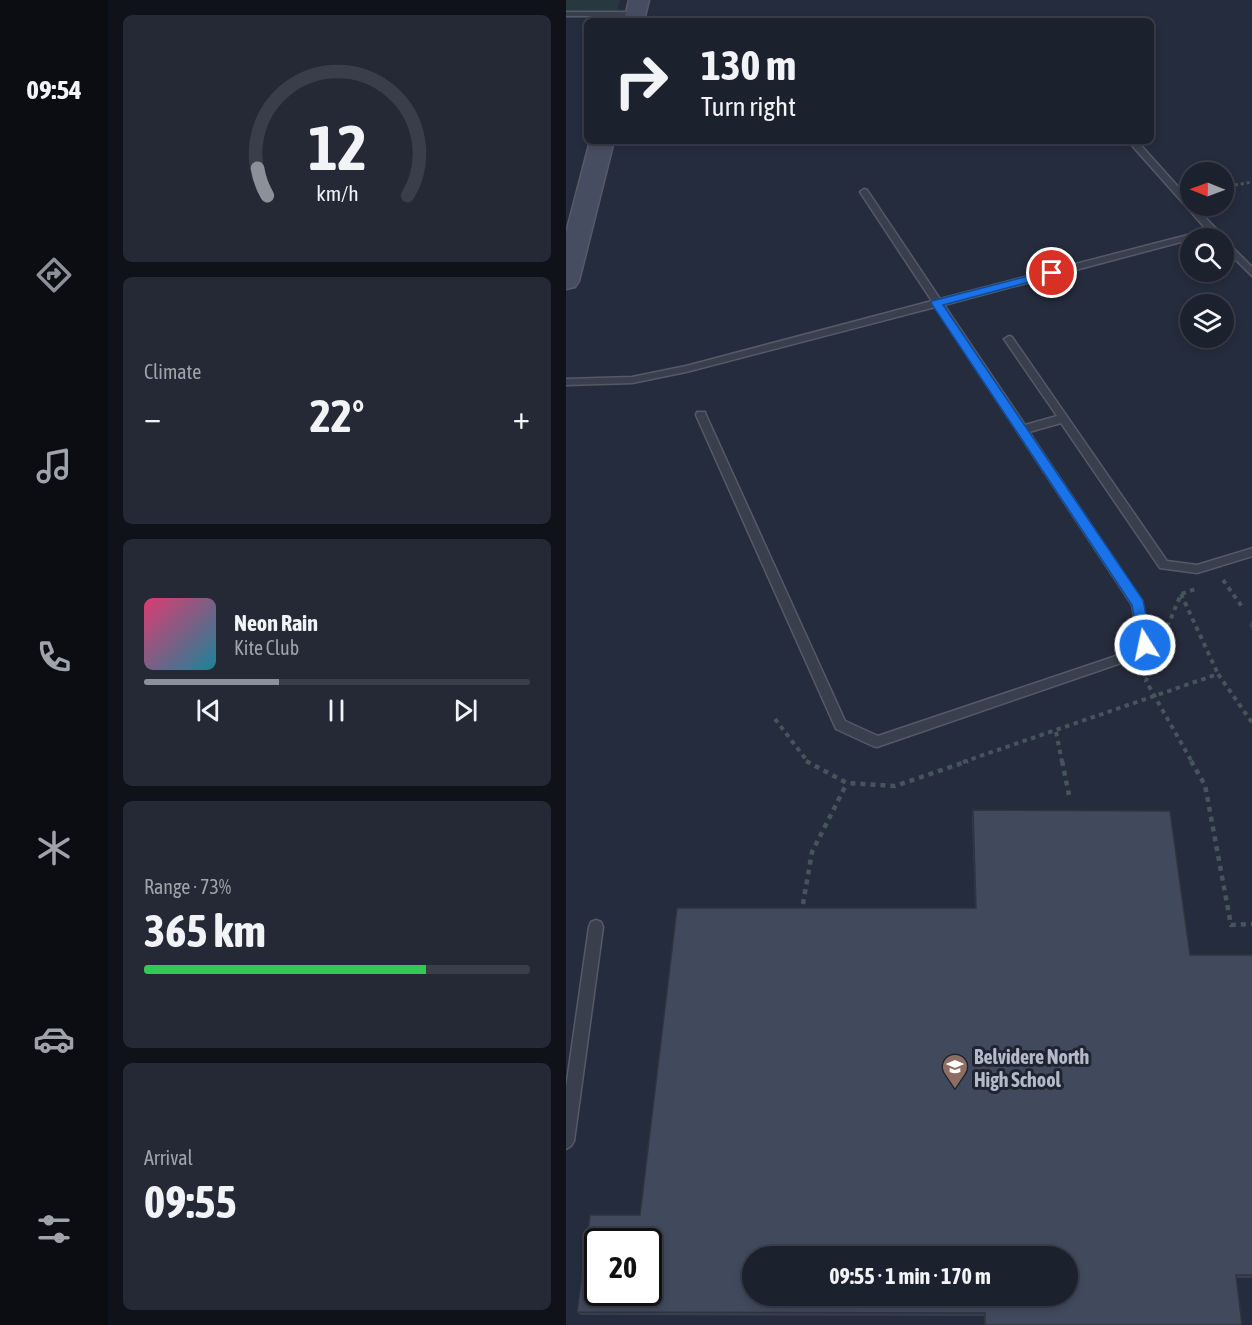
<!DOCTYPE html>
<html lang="en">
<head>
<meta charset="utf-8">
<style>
  :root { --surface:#1c212e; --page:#252936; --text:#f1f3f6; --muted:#a0a3aa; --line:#3a3e4a; --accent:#8c9099 }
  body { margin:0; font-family:"Asap Condensed",sans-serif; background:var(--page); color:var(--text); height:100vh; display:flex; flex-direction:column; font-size:22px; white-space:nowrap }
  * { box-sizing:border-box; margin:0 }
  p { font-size:20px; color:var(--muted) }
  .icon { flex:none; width:33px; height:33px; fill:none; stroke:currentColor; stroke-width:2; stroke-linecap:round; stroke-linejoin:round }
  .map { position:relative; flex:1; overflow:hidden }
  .panel { display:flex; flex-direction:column; gap:15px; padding:15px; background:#0f1219; width:458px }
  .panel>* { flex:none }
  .hud { position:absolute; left:18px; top:18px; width:570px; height:126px; border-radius:9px; box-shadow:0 3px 9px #0003,0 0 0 2px var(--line); background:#1c212e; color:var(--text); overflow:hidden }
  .needle { width:39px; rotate:271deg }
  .controls { position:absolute; left:614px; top:162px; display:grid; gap:12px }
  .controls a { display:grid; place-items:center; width:54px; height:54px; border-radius:50%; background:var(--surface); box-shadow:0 3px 9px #0003,0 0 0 2px var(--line); font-size:30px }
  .speed { position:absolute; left:18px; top:1228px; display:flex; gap:12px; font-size:30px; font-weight:700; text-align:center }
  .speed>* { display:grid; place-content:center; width:78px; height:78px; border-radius:50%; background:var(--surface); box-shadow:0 3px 9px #0003,0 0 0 2px var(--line); line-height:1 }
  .speed .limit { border:3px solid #111; border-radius:9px; background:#fff; color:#111 }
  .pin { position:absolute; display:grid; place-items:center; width:51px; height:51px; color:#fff; margin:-26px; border:3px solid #fff; border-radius:50%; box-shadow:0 2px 6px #0007 }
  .me { position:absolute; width:66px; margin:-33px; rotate:350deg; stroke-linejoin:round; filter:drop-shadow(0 0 4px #0008) }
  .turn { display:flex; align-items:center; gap:21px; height:126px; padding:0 18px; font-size:27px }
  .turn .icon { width:78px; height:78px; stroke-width:2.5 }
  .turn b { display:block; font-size:42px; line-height:51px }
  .big { font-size:45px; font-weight:700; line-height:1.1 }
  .panel .card { flex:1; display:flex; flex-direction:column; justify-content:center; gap:9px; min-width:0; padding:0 21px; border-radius:9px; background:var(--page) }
  .panel .dial { align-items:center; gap:0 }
  .dial svg { height:156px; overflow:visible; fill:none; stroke:var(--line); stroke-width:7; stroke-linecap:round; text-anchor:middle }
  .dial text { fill:var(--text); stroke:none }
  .song { display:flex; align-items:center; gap:18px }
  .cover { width:72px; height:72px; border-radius:9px; background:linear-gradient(135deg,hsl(340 70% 55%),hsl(190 70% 35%)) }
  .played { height:6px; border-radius:3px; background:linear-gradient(90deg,var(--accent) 35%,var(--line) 35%) }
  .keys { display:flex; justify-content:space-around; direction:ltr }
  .heat { display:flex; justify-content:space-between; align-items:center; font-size:33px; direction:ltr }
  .charge { height:9px; border-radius:4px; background:linear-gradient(90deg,#34c759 73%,var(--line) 0) }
  .trip { position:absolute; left:176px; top:1246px; width:336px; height:60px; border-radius:30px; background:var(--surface); box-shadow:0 3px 9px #0003,0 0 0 2px var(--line); font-weight:700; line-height:60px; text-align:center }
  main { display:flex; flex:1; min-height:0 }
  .dock { display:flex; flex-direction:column; width:108px; justify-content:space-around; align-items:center; background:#0b0d12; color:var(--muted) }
  .dock .icon { width:42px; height:42px }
  .dock .on { color:var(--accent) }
  .dock b { font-size:27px; color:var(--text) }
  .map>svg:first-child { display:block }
</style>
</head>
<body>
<main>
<nav class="dock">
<b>09:54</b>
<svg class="icon on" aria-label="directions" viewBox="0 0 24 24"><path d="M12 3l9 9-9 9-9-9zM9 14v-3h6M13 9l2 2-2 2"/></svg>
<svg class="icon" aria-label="music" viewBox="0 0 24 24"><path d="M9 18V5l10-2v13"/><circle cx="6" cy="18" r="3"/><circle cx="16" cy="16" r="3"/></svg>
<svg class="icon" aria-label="phone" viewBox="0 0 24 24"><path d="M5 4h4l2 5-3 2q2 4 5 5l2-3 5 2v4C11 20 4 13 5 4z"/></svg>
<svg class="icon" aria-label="climate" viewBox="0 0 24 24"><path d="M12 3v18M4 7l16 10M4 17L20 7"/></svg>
<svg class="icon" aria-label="car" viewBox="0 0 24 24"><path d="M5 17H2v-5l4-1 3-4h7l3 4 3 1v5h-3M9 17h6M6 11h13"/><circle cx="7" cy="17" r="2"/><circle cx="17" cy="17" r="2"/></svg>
<svg class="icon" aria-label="filters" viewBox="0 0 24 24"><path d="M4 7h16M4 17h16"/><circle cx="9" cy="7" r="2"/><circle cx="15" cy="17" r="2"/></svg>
</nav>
<section class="panel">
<div class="card dial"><svg viewBox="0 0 100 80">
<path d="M14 69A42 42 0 1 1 86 69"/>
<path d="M14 69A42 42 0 0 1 9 55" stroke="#8c9099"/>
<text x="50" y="56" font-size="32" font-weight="700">12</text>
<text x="50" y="72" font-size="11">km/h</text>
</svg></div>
<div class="card"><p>Climate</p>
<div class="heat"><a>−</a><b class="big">22°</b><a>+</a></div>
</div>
<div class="card">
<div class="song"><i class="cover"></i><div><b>Neon Rain</b><p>Kite Club</p></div></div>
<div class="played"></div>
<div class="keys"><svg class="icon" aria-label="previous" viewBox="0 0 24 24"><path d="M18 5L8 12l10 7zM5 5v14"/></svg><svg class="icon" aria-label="pause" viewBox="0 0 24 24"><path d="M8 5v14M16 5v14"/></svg><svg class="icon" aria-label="next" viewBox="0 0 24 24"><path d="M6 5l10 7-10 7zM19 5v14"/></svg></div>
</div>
<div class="card"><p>Range · 73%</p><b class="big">365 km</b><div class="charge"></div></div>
<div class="card"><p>Arrival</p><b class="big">09:55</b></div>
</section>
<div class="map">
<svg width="687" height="1325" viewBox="0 0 687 1325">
  <rect width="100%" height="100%" fill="#252c3d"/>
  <path fill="#27383e" d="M0 0H54L49 18H0Z"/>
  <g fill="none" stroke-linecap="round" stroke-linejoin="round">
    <defs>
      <path id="service" d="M0 12H69L73 14 69 16H0Z
        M562 141H571L624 200V206H628L657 236 658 239 687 268V277L657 247V238H649L645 234 378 305 459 425 491 416 438 339 443 336 446 337 601 561 631 565 687 548V556L631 573 594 568 495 423 463 432 576 601 585 645 583 648 555 663 311 747 307 746 270 729 130 415 131 412H139L140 415 279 721 312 736 547 657 573 643 566 605 369 307 120 372 66 383 0 385V379L66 377 120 366 366 301 294 192 298 189 301 190 374 299 641 230Z
        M30 920 35 922 37 927 8 1141 5 1146 0 1149V1088L23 927 25 922Z"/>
      <path id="secondary" d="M63 0H83L78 21H58Z
        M24 141H48L13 281 9 287 0 289V233Z"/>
    </defs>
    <use href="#service" stroke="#545a68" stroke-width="3"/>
    <use href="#secondary" stroke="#545a68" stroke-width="3"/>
    <path stroke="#45555b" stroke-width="3" stroke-dasharray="3 3" stroke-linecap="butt" d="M657 187 687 182"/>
    <path stroke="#45555b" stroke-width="4" stroke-dasharray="4.5 4.5" stroke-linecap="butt" d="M657 580 677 608
      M615 594 652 674
      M598 635 615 594 632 588
      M588 661 580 681 626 762
      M209 719 242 762
      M490 732 496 762
      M397 762 652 674 687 724"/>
    <path stroke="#45555b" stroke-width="4.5" stroke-dasharray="5 5" stroke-linecap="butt" d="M240 761 281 783 329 786 402 761
      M496 761 503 795
      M625 761 639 785 665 925 687 924
      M237 904 246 852 281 783"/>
    <use href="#service" fill="#393f4d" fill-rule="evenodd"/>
    <use href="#secondary" fill="#474d60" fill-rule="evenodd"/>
  </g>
  <path fill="#38404f" d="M687 617V631L683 626Z
    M407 810 624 955H687V1278H670L676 1325H418V1316L15 1315 11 1312 74 1215 409 908 406 818Z"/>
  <path fill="#414a5c" stroke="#2e3440" stroke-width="1.5" fill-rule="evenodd" d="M407 810 604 811 624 955H687V1275H670L676 1325H419V1313L11 1312 24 1215H74L111 908H410ZM32 1242H82V1293H32ZM186 1257H501V1296H186Z"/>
  <path fill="#1a73e8" stroke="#114b97" stroke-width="1.5" d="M486 270 489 271V275L377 305 577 600 586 645 579 650 573 645 566 605 365 303 366 301Z"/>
  <defs>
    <symbol id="school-pin" viewBox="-11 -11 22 30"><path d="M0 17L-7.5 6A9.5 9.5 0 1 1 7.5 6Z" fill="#8d6e63" stroke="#1e2432"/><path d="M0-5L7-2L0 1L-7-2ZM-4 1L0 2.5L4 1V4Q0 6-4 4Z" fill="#fff"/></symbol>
  </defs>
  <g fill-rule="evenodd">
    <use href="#school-pin" x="374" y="1052" width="30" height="40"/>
  </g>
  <g text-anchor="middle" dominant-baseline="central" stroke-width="6" stroke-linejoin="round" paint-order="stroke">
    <g font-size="20" font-weight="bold" fill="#b5bac8" stroke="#1e2432" text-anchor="start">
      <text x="408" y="1056">Belvidere North<tspan x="408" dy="23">High School</tspan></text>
    </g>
  </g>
</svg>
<div class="controls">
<a><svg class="needle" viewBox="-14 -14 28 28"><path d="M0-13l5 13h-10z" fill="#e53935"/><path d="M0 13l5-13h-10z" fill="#a0a3aa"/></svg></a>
<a><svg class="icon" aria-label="search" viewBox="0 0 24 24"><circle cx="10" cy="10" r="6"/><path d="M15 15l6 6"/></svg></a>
<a><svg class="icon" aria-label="layers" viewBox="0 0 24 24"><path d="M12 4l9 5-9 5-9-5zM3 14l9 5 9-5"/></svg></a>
</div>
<div class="speed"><div class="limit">20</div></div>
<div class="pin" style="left:486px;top:273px;background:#d93025"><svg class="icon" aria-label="arrive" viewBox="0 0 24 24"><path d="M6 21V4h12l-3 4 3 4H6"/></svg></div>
<svg class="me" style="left:579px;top:645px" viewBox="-20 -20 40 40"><circle r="17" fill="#1a73e8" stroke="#fff" stroke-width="3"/><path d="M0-11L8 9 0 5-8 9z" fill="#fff"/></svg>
<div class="trip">09:55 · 1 min · 170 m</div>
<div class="hud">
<div class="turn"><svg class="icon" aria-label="right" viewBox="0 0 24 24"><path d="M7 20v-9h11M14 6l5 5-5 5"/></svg><div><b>130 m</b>Turn right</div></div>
</div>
</div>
</main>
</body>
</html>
